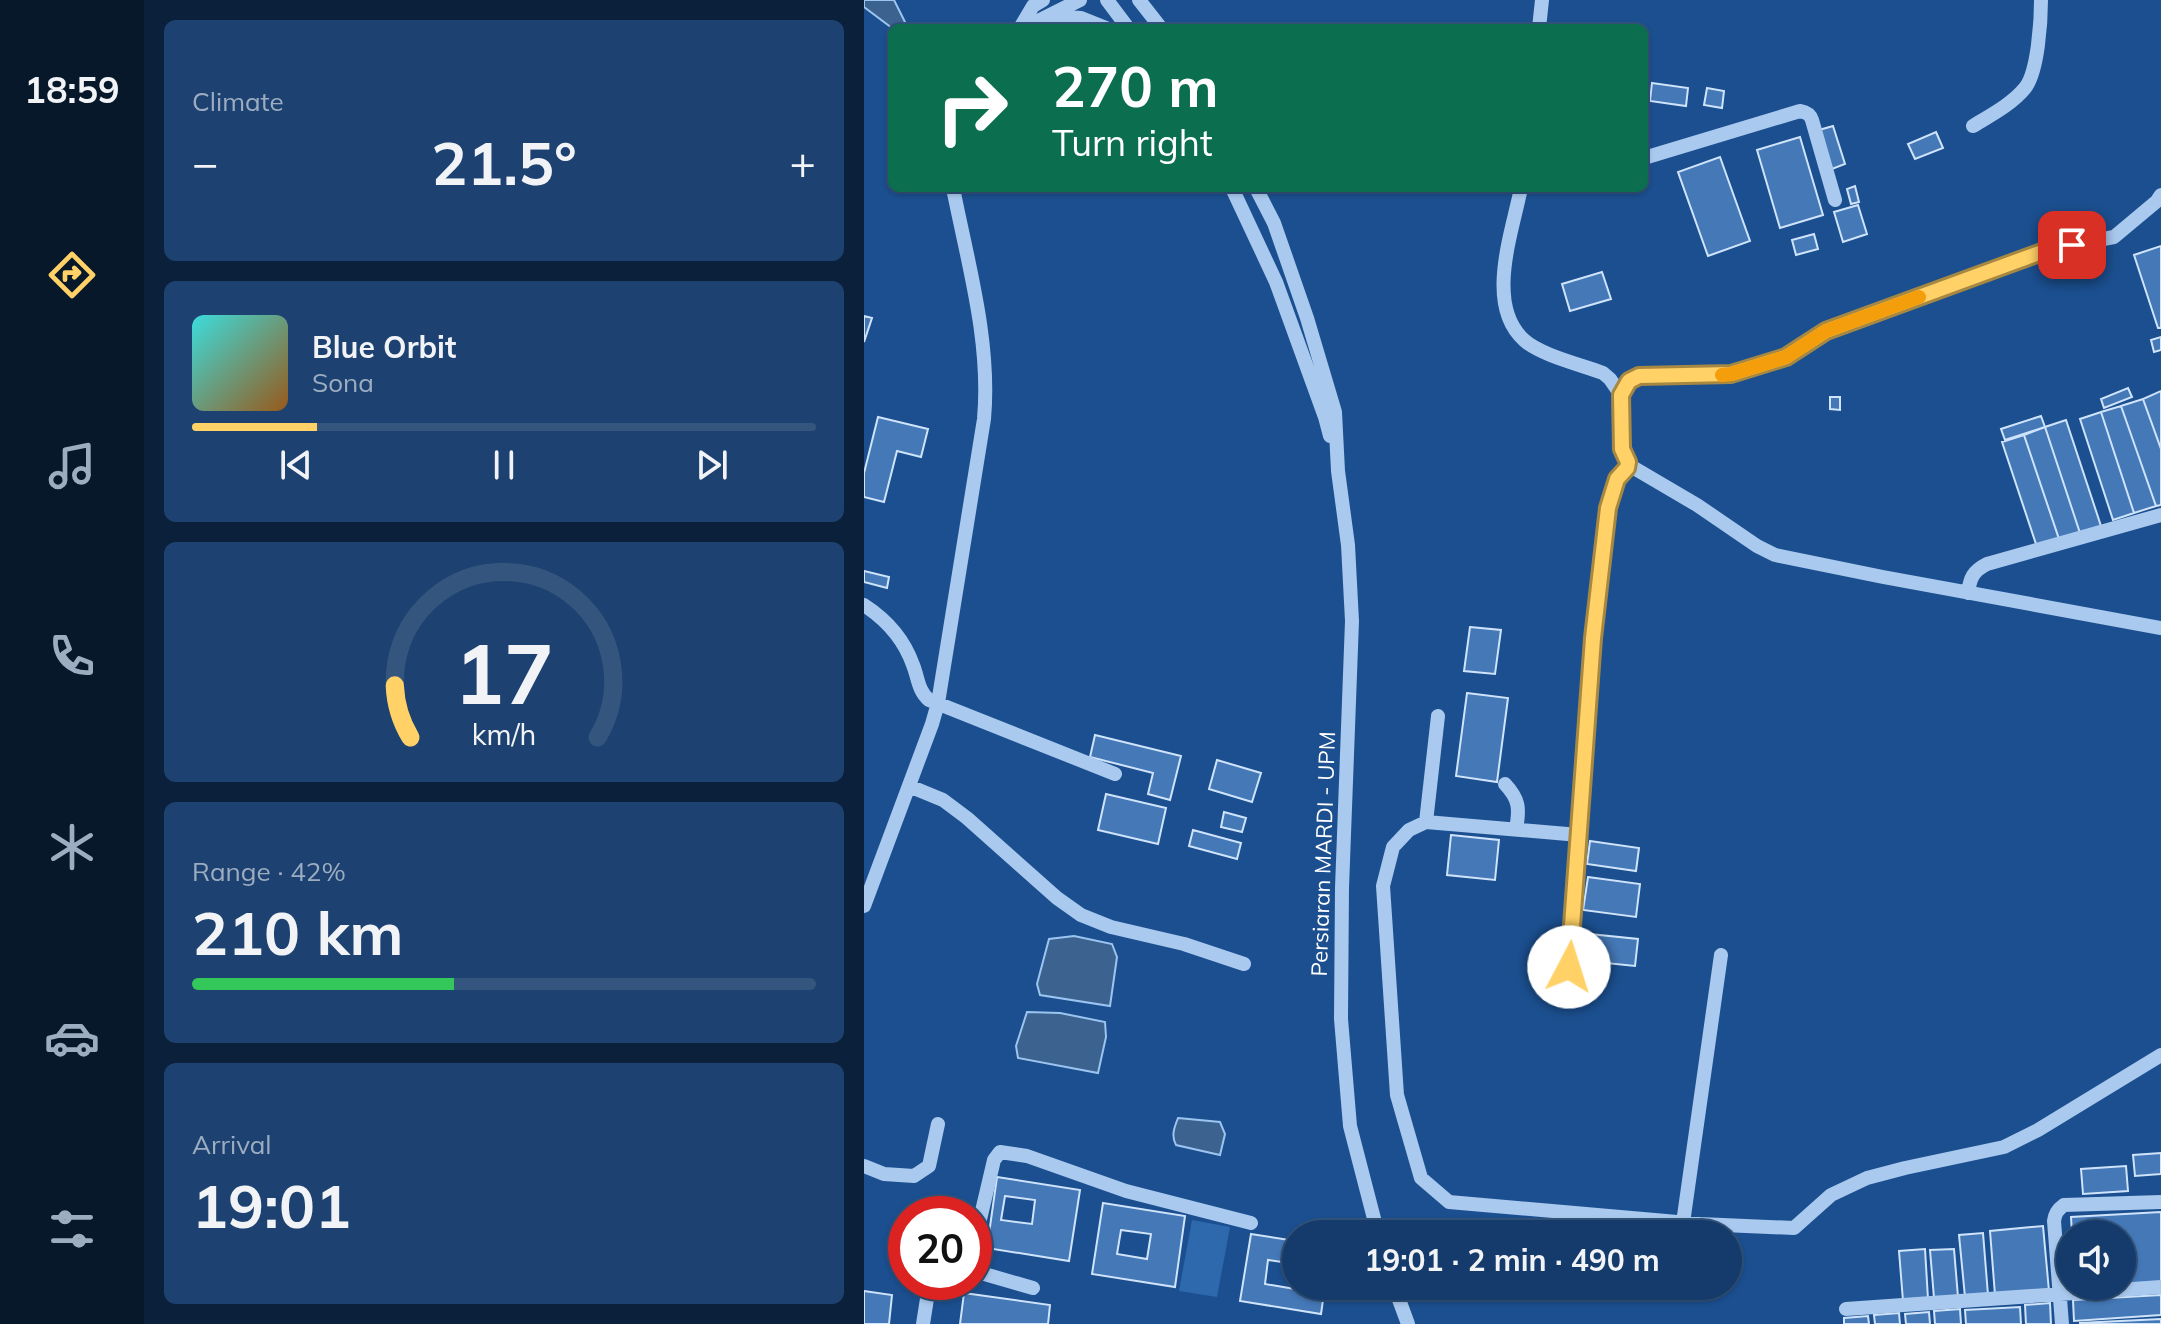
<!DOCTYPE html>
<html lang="en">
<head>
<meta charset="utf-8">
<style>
  :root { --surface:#143b6b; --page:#1d4271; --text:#f1f3f6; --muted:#9dadc1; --line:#33557e; --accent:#ffd166 }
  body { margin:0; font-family:Mulish,sans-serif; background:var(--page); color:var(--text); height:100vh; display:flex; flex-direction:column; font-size:30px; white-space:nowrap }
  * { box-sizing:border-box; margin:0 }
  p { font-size:26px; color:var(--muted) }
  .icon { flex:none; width:44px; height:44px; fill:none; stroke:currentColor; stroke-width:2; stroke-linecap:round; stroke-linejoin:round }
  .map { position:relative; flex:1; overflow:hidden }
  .panel { display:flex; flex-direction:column; gap:20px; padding:20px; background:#0b203b; width:720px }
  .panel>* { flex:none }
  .banner { position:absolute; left:24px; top:24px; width:760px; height:168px; border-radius:12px; box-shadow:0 2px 6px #0004,0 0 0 2px var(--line); background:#0b6e4f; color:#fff; overflow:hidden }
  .tools { position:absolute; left:1192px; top:1220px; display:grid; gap:16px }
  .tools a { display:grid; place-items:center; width:80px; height:80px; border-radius:50%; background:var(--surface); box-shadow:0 2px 6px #0004,0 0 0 2px var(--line); font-size:40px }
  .speed { position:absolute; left:24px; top:1196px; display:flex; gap:16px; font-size:40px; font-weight:700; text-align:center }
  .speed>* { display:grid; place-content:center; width:104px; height:104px; border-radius:50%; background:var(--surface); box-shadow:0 2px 6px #0004,0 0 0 2px var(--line); line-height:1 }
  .speed .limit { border:12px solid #d22; background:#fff; color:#111 }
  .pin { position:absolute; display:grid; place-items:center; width:68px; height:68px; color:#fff; margin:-34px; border-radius:16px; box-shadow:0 4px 12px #0006 }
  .me { position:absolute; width:88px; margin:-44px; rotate:5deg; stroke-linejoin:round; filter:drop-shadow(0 0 6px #0008) }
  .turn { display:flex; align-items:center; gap:28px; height:168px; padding:0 32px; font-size:36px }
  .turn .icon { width:104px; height:104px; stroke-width:2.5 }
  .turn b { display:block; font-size:56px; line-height:68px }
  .big { font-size:60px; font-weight:700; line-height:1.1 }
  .panel .tile { flex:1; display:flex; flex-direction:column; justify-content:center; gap:12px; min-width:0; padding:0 28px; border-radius:12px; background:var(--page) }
  .panel .dial { align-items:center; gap:0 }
  .dial svg { height:208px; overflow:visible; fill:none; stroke:var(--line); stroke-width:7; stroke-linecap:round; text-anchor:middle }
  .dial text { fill:var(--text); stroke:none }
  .song { display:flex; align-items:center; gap:24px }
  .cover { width:96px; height:96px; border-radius:12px; background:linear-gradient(135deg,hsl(180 70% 55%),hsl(30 70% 35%)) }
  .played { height:8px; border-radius:4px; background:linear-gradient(90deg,var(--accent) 20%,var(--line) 20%) }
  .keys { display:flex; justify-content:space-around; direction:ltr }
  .heat { display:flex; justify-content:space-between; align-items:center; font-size:44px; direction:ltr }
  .charge { height:12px; border-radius:6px; background:linear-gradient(90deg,#34c759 42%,var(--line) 0) }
  .trip { position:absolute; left:418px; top:1220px; width:460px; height:80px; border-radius:40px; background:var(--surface); box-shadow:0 2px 6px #0004,0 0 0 2px var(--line); font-weight:700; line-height:80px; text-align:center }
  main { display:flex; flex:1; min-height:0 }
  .dock { display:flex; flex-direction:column; width:144px; justify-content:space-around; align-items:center; background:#08182b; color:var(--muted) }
  .dock .icon { width:56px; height:56px }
  .dock .current { color:var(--accent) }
  .dock b { font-size:36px; color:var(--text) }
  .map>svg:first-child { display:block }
</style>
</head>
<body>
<main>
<nav class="dock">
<b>18:59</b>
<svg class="icon current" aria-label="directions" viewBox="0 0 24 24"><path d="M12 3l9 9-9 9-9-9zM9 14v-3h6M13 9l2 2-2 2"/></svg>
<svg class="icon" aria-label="music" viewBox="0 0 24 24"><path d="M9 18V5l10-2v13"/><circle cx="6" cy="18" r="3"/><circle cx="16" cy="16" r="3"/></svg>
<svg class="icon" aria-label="phone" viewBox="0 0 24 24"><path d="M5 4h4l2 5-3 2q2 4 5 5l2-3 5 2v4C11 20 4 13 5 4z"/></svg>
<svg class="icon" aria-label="climate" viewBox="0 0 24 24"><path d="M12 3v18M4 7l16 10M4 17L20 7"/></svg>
<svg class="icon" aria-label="car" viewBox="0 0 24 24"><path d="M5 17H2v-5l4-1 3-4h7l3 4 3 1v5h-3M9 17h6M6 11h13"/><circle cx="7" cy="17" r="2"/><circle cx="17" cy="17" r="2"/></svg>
<svg class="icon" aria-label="filters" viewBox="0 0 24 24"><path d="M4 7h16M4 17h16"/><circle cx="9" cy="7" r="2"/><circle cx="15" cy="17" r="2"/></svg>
</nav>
<section class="panel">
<div class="tile"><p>Climate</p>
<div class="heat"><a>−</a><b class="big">21.5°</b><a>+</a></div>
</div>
<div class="tile">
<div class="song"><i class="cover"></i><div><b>Blue Orbit</b><p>Sona</p></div></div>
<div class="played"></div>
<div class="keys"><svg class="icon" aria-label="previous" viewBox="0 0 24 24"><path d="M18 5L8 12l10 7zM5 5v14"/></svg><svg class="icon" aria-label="pause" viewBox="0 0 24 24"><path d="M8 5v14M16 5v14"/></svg><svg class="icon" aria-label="next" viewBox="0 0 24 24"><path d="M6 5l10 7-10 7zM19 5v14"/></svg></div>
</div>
<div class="tile dial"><svg viewBox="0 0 100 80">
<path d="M14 69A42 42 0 1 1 86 69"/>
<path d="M14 69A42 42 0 0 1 8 49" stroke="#ffd166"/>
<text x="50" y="56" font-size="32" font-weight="700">17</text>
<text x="50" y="72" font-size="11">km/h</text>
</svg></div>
<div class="tile"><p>Range · 42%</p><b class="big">210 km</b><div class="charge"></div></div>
<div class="tile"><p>Arrival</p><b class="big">19:01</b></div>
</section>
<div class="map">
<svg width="1297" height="1324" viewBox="0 0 1297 1324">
  <rect width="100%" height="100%" fill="#1b4f8f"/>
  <path fill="#2e69ad" d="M328 1220 366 1227 353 1297 315 1291Z"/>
  <path fill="#3c6290" stroke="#9cc4f0" stroke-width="2" d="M0 0H30L44 28H28L0 7Z
    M210 936 248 944 253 957 246 1006 176 995 173 984 185 939Z
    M163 1012 196 1013 241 1022 242 1037 234 1073 154 1058 152 1046Z
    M314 1118 356 1122 361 1134 356 1155 312 1145C307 1136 310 1128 314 1118Z"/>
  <path fill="#4478b7" stroke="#cfe3fa" stroke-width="2" fill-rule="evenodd" d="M788 83 824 88 822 106 786 101Z
    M843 88 860 91 858 108 840 105Z
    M969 126 981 164 968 169 955 130Z
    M1072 132 1079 148 1051 159 1044 144Z
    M936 137 959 215 916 228 893 150Z
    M856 157 886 241 844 256 814 172Z
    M991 186 995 202 987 204 983 189Z
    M994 205 1003 234 979 242 970 212Z
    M950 234 954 249 932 255 928 240Z
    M1297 246V328H1294L1270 255Z
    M738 272 747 299 706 311 698 284Z
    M0 316 8 318 0 342Z
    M1297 337V350L1290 352 1287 340Z
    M1264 388 1268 397 1240 408 1237 399Z
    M1297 391V449L1279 399Z
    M966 397H976V410L966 409Z
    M1279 399 1297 449V505L1292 506 1257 406Z
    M1257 406 1292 506 1270 513 1237 412Z
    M1237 412 1270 513 1249 520 1216 419Z
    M1177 416 1181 427 1141 440 1137 429Z
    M14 417 64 429 57 457 33 451 20 502 0 497V473Z
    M1202 420 1237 526 1216 533 1181 427Z
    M1181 427 1216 533 1195 539 1160 435Z
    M1160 435 1195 539 1173 547 1138 442Z
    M0 571 25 577 23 588 0 582Z
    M606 627 637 630 631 674 600 671Z
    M603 693 644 698 633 782 592 776Z
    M231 735 317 756 306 800 284 794 289 773 226 757Z
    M353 760 397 773 388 802 345 789Z
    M242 794 302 808 294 844 234 830Z
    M360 812 382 818 378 832 357 827Z
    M329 830 377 843 373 859 325 846Z
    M587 835 635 840 631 880 583 875Z
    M726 841 775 848 772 871 723 864Z
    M724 877 776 884 772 917 719 910Z
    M716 933 774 939 771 966 713 960Z
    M1297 1153V1174L1271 1176 1269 1155Z
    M1262 1166 1264 1191 1219 1194 1217 1169Z
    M133 1177 216 1190 205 1261 123 1248ZM141 1196 171 1200 168 1224 137 1220Z
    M239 1203 321 1216 311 1287 228 1274ZM257 1230 287 1234 283 1259 253 1254Z
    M1297 1212V1286H1258V1234H1208L1207 1217Z
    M1179 1226 1185 1291 1131 1295 1126 1231Z
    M1119 1233 1124 1295 1101 1297 1095 1235Z
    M387 1234 432 1241V1264L404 1260 401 1284 431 1289 432 1281V1286H461L457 1314 376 1301Z
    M1061 1249 1064 1299 1039 1301 1035 1251Z
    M1090 1249 1094 1297 1070 1298 1066 1250Z
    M0 1291 28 1295 25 1324H0Z
    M100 1293 186 1305 184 1324H96Z
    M1297 1295V1315L1210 1321 1209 1300Z
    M1186 1303 1187 1324H1162L1161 1305Z
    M1156 1307 1157 1324H1102L1101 1310Z
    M1096 1309 1097 1324H1071L1070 1311Z
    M1065 1312 1066 1324H1042L1041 1314Z
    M1035 1313 1036 1324H1011L1010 1315Z
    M1004 1316 1005 1324H980V1318Z
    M1297 1319V1324H1216V1323Z"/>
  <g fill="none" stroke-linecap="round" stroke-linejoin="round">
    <path stroke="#a9c9ee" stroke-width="14" d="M243 0 264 28
      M275 0 297 28
      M187 16 217 18 242 28
      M156 28 169 6 179 0
      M160 28 216 0
      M675 28 678 0
      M1109 126C1127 115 1148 104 1161 88 1174 72 1177 21 1177 0
      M780 158 936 111C942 112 946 114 948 120L971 200
      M368 188 412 282 461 417 466 436
      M392 188 410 223 443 318 471 412 474 471 484 545 488 621 478 888 477 1019 486 1126 514 1234
      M657 188C648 233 621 305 660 340 676 355 718 365 739 373L746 379 757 395
      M764 462 770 468 833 505 893 546 911 555 1019 577 1297 628
      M1104 593C1106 578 1109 571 1123 564L1297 515
      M0 605C23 620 40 639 49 665 54 677 54 691 65 700L251 774
      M641 784C655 799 656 808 652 829
      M45 786 79 800 103 818 193 898 217 915 247 927 320 944 380 964
      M562 822 574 716
      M715 835 562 822 545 830 529 847 519 886 533 1095 557 1178 585 1202 836 1224 930 1228 967 1195 1003 1178 1041 1168 1140 1147 1174 1130 1297 1055
      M0 906 68 724 74 703 120 419C127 342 104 264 89 188
      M705 967 729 638 744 508 753 479 763 468 764 462 758 449 757 395 765 381 775 376 867 374 922 357 962 331 1186 249 1250 237 1293 201 1297 195
      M0 1166 20 1174 50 1176 65 1166 74 1124
      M819 1223 857 955
      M110 1256 114 1228 130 1160 136 1152 163 1156 262 1191 387 1223
      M110 1271 169 1288
      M530 1286 544 1324
      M982 1309 1297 1287
      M59 1324 65 1286 69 1282
      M1198 1324 1190 1221C1191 1214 1193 1210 1200 1205L1297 1202"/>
  </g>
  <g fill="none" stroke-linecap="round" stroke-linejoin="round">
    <defs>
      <path id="route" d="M705 967 729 638 744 508 753 479 763 468 764 462 758 449 757 395 765 381 775 376 867 374 922 357 962 331 1186 249 1208 245"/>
    </defs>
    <use href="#route" stroke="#a68842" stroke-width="20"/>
    <use href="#route" stroke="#ffd166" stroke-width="14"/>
    <path stroke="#f59e0b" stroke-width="14" d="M858 375 867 374 922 357 962 331 1055 297"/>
  </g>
  <g text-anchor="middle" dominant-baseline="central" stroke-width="8" stroke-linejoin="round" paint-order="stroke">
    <g font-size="22" fill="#fff" stroke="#1b4f8f">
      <text transform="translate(459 854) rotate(-88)">Persiaran MARDI - UPM</text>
    </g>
  </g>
</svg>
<div class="tools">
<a><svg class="icon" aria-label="sound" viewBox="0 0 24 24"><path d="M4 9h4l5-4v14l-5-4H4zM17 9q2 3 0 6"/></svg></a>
</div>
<div class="speed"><div class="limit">20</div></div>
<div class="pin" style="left:1208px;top:245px;background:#d93025"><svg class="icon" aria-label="arrive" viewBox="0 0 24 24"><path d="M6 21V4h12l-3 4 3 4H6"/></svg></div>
<svg class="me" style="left:705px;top:967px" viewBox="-20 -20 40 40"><circle r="19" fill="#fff"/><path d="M0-13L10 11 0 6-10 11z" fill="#ffd166"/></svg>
<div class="trip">19:01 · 2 min · 490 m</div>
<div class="banner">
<div class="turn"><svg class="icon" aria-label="right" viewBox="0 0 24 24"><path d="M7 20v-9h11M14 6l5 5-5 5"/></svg><div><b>270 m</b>Turn right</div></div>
</div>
</div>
</main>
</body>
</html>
